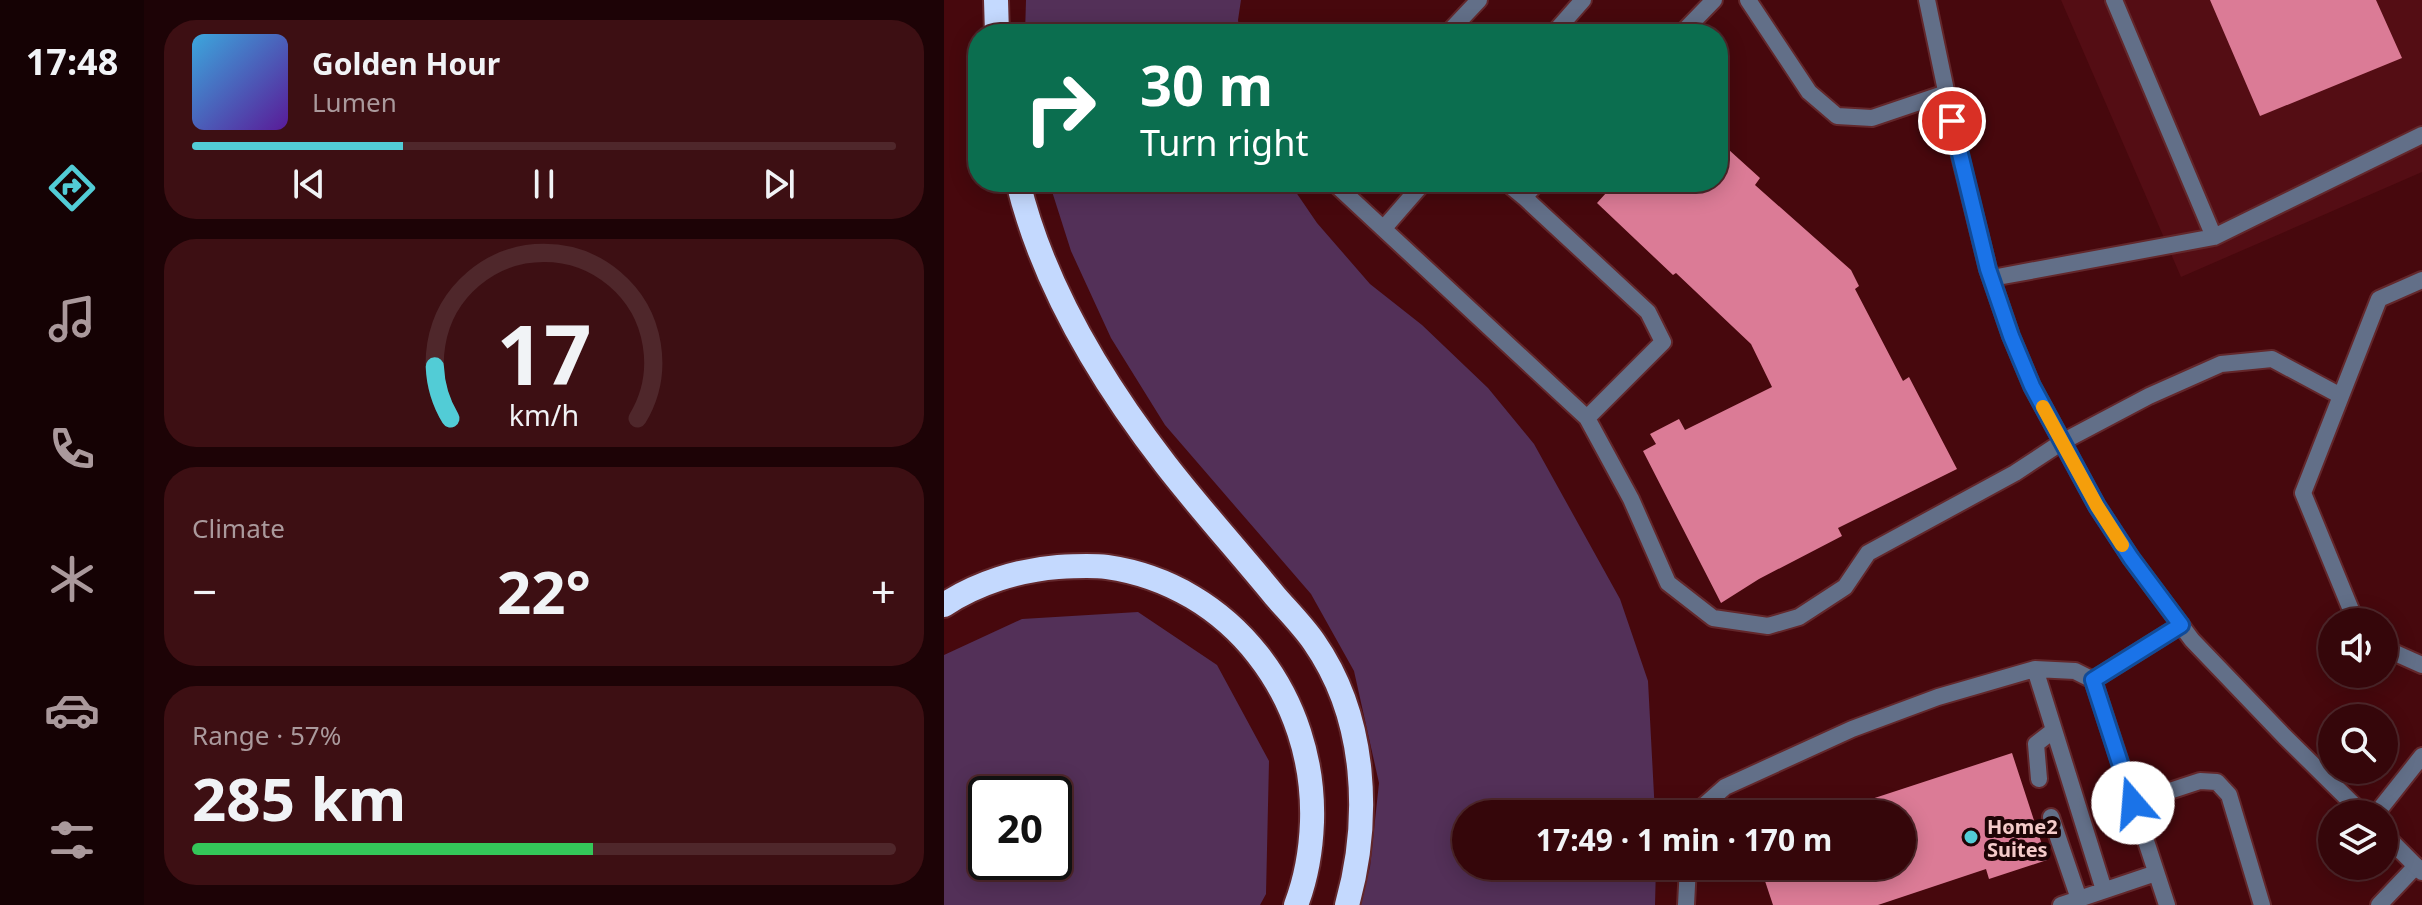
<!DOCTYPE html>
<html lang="en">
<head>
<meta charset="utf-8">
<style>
  :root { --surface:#35060a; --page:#3d0f13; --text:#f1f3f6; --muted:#aa999c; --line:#4f272b; --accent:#52ccd6 }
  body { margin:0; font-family:"Noto Sans",sans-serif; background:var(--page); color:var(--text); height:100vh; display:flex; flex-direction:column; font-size:30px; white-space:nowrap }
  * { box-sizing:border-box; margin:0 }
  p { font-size:26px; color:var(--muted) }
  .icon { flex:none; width:44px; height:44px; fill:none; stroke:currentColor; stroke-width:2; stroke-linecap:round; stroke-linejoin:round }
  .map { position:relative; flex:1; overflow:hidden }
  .side { display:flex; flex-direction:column; gap:20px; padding:20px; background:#1d0306; width:800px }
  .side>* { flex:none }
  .hud { position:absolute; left:24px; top:24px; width:760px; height:168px; border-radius:32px; box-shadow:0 4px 20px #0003,0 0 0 2px var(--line); background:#0b6e4f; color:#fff; overflow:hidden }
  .fabs { position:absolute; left:1374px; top:608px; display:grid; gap:16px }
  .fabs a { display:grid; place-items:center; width:80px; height:80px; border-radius:50%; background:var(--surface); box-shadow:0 4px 20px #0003,0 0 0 2px var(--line); font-size:40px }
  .speed { position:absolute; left:24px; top:776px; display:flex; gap:16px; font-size:40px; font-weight:700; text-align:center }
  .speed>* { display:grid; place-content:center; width:104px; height:104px; border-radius:50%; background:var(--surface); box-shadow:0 4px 20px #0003,0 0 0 2px var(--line); line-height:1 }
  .speed .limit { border:4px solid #111; border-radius:12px; background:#fff; color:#111 }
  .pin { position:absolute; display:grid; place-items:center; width:68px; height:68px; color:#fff; margin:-34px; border:4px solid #fff; border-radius:50%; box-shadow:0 2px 8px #0007 }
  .me { position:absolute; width:88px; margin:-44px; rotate:342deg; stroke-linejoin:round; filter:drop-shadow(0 0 6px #0008) }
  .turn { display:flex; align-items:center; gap:28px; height:168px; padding:0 40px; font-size:36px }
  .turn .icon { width:104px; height:104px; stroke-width:2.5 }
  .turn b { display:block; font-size:56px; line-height:68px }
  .big { font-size:60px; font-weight:700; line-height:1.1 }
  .side .widget { flex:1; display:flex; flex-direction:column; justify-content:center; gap:12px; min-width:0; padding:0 28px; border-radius:32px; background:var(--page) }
  .side .dial { align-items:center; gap:0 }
  .dial svg { height:208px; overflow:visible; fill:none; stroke:var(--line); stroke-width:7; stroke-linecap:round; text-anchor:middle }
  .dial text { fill:var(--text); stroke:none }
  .song { display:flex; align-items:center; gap:24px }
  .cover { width:96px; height:96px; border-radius:12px; background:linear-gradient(135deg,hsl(200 70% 55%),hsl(270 70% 35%)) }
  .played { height:8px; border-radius:4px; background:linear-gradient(90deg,var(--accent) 30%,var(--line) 30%) }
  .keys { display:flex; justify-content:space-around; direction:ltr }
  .heat { display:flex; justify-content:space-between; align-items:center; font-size:44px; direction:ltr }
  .charge { height:12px; border-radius:6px; background:linear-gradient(90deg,#34c759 57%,var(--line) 0) }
  .trip { position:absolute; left:508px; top:800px; width:464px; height:80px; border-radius:40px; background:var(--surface); box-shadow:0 4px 20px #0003,0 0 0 2px var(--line); font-weight:700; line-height:80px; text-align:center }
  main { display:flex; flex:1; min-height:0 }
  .dock { display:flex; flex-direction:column; width:144px; justify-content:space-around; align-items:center; background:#150204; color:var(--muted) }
  .dock .icon { width:56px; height:56px }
  .dock .selected { color:var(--accent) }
  .dock b { font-size:36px; color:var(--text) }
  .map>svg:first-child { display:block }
</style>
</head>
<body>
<main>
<nav class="dock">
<b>17:48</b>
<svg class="icon selected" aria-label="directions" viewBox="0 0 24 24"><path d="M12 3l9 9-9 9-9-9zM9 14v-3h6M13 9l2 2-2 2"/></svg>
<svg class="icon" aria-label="music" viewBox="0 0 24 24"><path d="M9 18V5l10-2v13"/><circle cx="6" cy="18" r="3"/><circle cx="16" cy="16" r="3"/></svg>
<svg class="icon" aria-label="phone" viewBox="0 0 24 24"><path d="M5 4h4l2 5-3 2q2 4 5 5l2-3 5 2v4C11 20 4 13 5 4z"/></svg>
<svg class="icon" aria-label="climate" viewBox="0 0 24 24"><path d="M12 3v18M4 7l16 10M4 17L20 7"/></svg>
<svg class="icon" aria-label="car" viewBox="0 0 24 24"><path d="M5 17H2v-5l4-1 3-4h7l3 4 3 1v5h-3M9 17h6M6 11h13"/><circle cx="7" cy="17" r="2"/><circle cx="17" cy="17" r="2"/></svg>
<svg class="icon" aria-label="filters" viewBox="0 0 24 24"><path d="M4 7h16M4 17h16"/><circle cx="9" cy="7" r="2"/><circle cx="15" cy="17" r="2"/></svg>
</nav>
<section class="side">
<div class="widget">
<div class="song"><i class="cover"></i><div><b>Golden Hour</b><p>Lumen</p></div></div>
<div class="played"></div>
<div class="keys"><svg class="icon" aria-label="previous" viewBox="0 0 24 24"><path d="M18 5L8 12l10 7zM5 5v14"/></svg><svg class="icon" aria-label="pause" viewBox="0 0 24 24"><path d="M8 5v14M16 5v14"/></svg><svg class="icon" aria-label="next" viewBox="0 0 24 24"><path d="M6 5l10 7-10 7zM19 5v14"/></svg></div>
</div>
<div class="widget dial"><svg viewBox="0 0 100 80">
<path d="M14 69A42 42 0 1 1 86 69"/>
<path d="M14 69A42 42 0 0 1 8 49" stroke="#52ccd6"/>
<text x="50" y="56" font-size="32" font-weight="700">17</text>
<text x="50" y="72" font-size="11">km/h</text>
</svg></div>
<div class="widget"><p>Climate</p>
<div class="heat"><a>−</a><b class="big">22°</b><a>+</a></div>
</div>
<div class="widget"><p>Range · 57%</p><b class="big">285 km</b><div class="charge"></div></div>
</section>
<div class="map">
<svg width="1478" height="905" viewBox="0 0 1478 905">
  <rect width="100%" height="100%" fill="#47080d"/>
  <path fill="#540d14" d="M1117 0H1478V172L1237 277Z"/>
  <path fill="#533058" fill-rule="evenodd" d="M82 0H297L294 20 296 34H81Z
    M105 182H345L373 223 426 284 478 325 544 388 590 444 676 599 704 681 711 814H522V866H712L711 905H415L426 867 435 783 410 671 367 594 221 425 167 338 127 251Z
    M194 612 273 665 325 761 322 894 316 905H0V655L78 619ZM42 794H110V862H42Z"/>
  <path fill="#db7b96" d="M1266 0H1432L1458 58 1316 116Z
    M774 140 816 178 811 185 907 270 915 286 911 289 959 381 965 377 1013 469 894 528 898 536 815 579 777 603 699 451 712 444 706 434 735 419 741 430 828 387 807 344 732 273 729 275 653 203 672 182H774Z
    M1068 753 1103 860 1045 879 1042 869 934 905H829L816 866H958V814H898L897 809Z"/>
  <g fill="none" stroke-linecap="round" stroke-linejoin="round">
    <defs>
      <path id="service" d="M804 0 865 92 893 116 928 118 1002 93
        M1170 0 1270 237
        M503 34 535 0
        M609 34 639 0
        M737 34 770 0
        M389 182 643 418 687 499 724 583 769 618 824 626 855 617 901 587 924 553 1071 473 1118 442 1205 396 1277 364 1328 359 1397 396
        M562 182 580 197 594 182
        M580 197 704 312 719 342 643 418
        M440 228 480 182
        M1048 278 1270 237 1478 135
        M1412 622 1359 493 1435 299 1478 280
        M1440 648 1478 665
        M1091 669 1160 890
        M1149 680 1223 905
        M1095 779 1092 744 1110 730
        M1189 803 1256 781 1273 782 1285 795 1318 905
        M754 814 756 809 781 787 908 729 994 697 1091 669 1131 671 1149 680 1237 625
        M1432 814 1478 756
        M1107 817 1135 899
        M742 905 744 866
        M1117 905 1212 873
        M1435 905 1472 866"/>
      <path id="minor" d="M983 0 1014 148 1044 269 1067 336 1088 386 1153 506 1187 558 1248 640 1340 736 1419 814
        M1440 834 1478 872"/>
      <path id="motorway" d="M52 0 53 34
        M74 182C99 286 157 381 222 465 257 510 295 552 331 596 344 611 359 626 370 642 423 718 427 819 403 905
        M0 605C33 583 75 570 114 567 130 566 147 565 163 567 288 585 372 698 368 822 367 849 362 879 352 905"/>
    </defs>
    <use href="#service" stroke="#63272b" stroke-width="20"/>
    <use href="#minor" stroke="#63272b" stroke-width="20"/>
    <use href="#motorway" stroke="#63272b" stroke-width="28"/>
    <use href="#service" stroke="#626f88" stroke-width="16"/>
    <use href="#minor" stroke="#626f88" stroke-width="16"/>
    <use href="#motorway" stroke="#c4d9fe" stroke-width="24"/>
  </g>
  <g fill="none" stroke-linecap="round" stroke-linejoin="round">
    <defs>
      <path id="route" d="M1008 121 1044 269 1067 336 1088 386 1153 506 1187 558 1237 625 1149 680 1189 803"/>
    </defs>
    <use href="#route" stroke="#114b97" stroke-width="20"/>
    <use href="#route" stroke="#1a73e8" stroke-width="14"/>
    <path stroke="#f59e0b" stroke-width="14" d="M1099 407 1153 506 1178 545"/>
  </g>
  <circle fill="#52ccd6" stroke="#1e0405" stroke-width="3" cx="1027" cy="837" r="8"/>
  <g text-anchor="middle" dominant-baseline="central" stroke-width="8" stroke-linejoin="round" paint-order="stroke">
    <g font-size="20" font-weight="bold" fill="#f4cbc9" stroke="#1e0405" text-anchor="start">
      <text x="1043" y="826">Home2<tspan x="1043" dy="23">Suites</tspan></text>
    </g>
  </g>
</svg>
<div class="fabs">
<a><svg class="icon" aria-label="sound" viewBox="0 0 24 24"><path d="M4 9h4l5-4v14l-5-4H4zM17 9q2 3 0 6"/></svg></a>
<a><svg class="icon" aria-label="search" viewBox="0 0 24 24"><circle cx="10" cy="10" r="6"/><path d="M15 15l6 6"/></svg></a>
<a><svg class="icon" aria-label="layers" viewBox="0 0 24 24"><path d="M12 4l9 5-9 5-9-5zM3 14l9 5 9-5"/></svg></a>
</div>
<div class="speed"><div class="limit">20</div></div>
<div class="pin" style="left:1008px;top:121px;background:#d93025"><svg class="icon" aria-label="arrive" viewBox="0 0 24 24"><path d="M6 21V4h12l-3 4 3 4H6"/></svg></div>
<svg class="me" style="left:1189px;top:803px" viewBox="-20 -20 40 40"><circle r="19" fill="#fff"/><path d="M0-13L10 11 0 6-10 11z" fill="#1a73e8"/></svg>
<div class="trip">17:49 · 1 min · 170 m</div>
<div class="hud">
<div class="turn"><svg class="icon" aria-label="right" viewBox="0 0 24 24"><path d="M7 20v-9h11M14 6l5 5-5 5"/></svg><div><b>30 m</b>Turn right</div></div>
</div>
</div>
</main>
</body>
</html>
